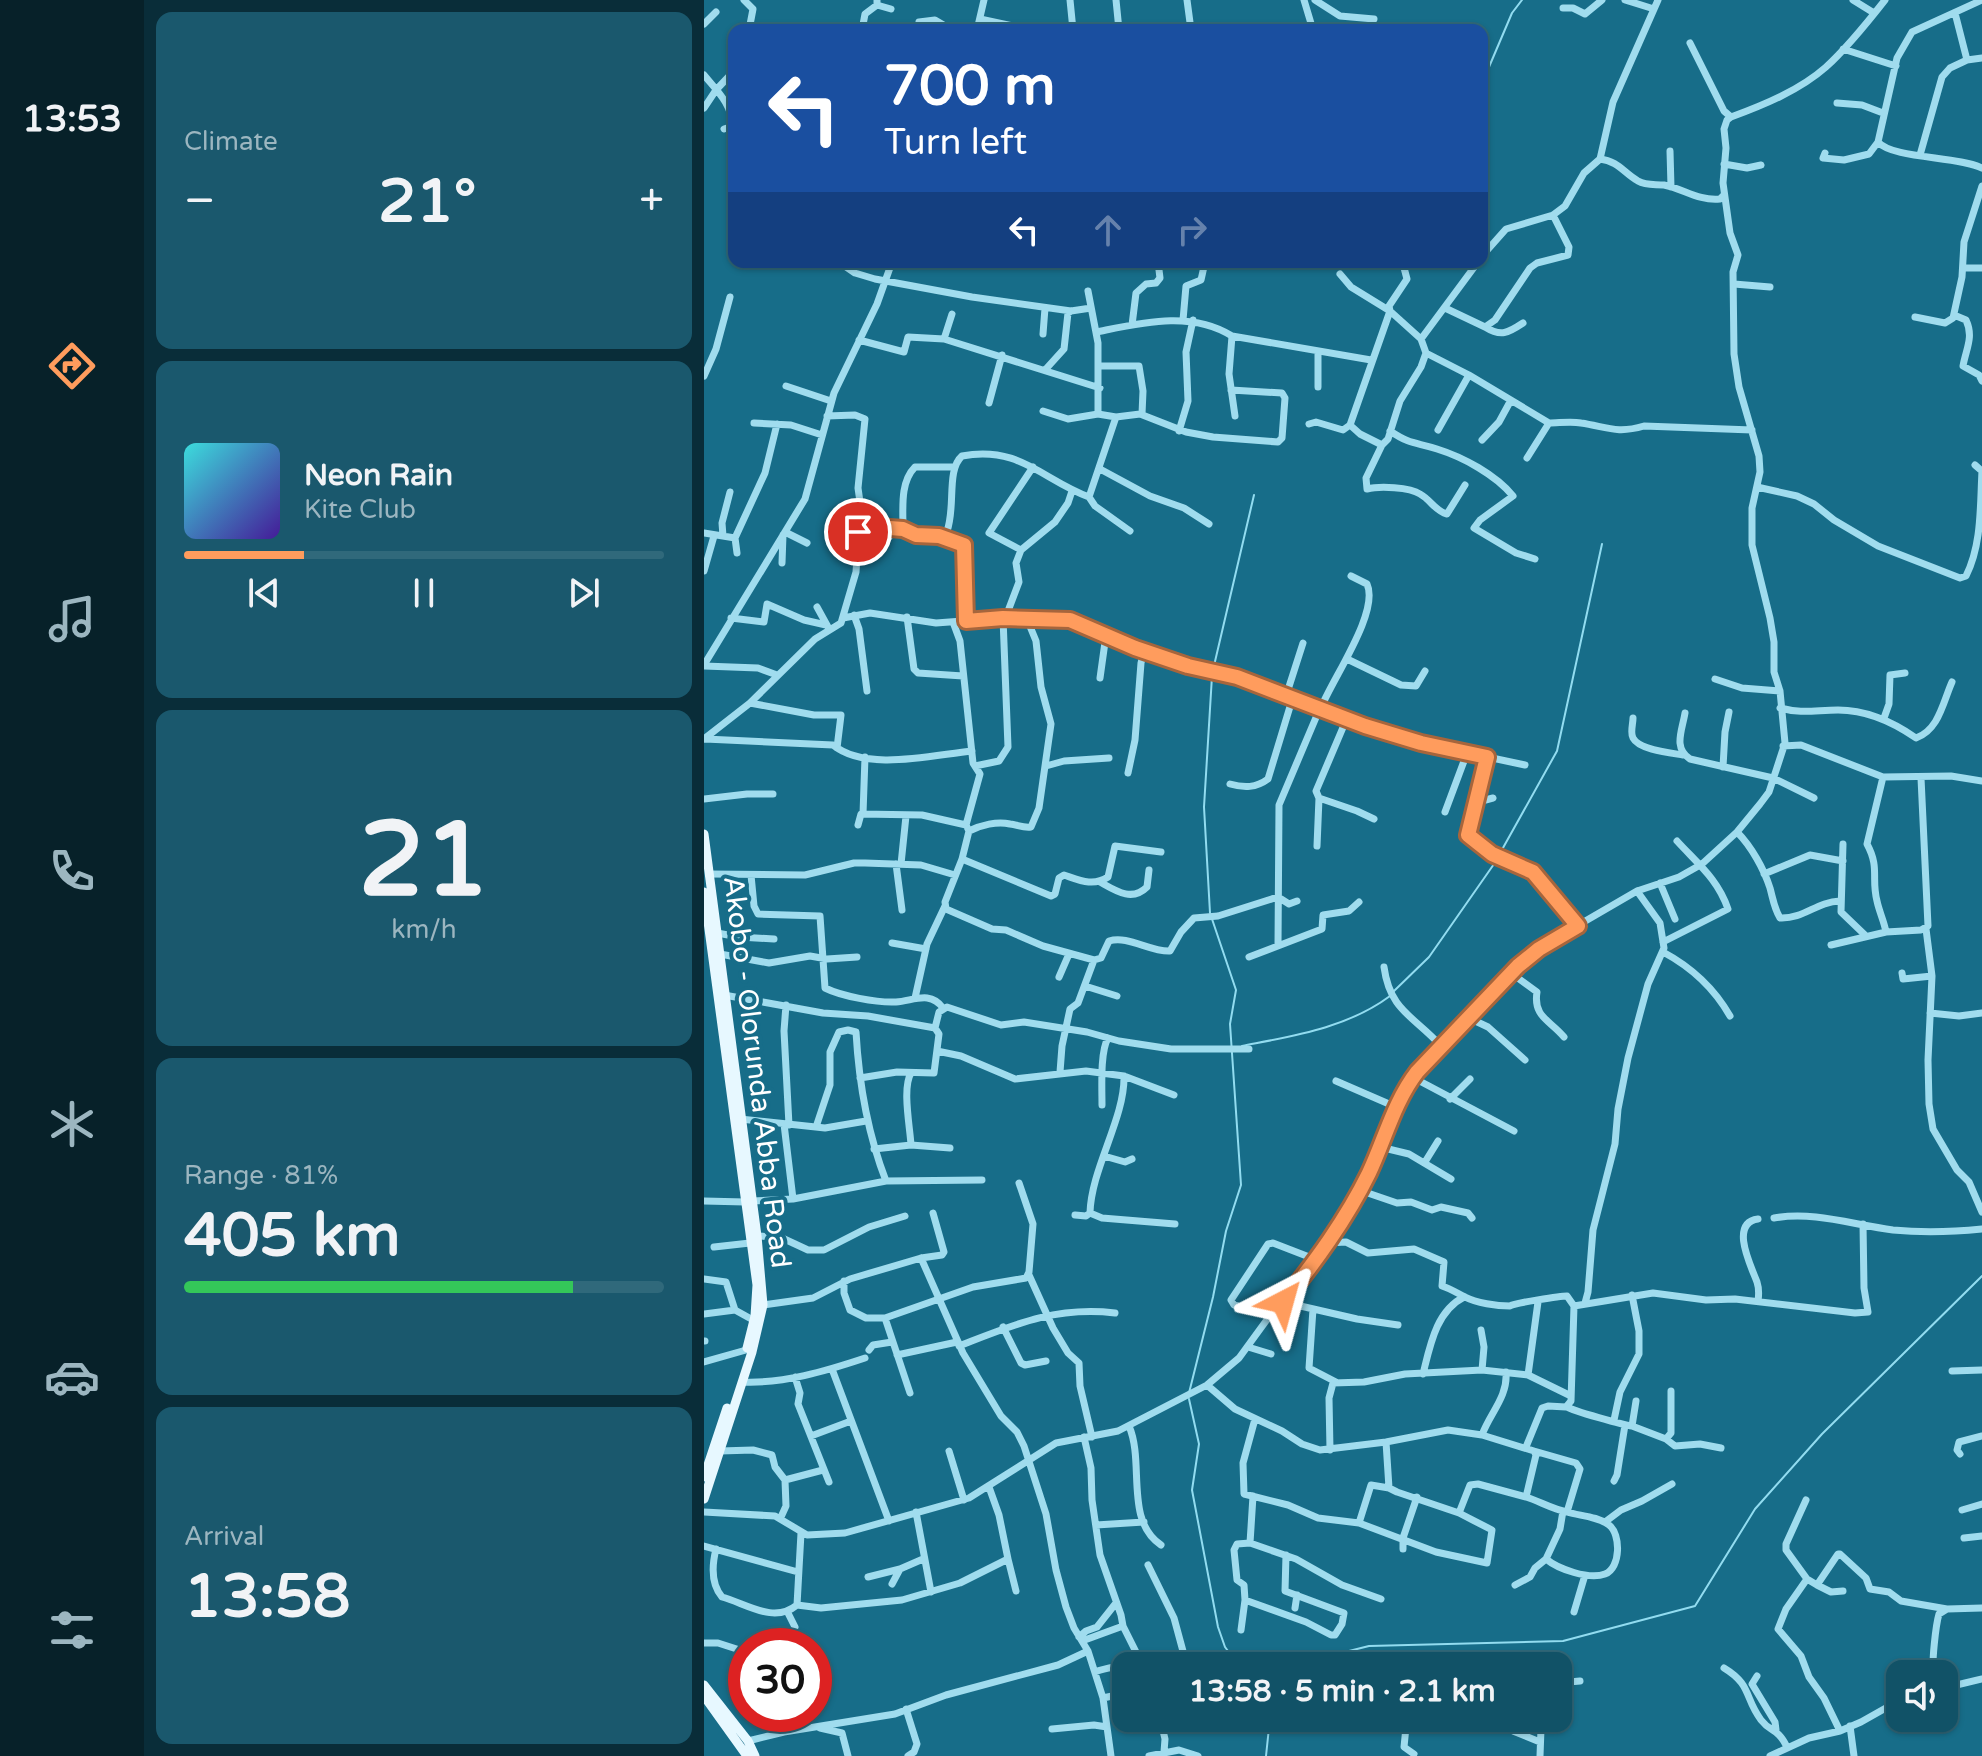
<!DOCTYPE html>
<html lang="en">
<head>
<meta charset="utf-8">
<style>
  :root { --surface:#115267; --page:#1a586d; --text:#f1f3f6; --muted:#9cb6c0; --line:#30697b; --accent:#ff9c5d }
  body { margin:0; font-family:"Varela Round",sans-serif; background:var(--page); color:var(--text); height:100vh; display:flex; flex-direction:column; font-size:30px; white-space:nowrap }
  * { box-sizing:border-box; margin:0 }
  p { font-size:26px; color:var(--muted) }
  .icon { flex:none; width:44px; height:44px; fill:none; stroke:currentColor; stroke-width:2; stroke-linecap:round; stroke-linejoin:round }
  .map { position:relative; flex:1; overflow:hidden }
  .side { display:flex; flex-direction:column; gap:12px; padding:12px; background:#092d39; width:560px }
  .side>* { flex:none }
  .banner { position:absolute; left:24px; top:24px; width:760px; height:244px; border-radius:16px; box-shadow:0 2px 6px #0004,0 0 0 2px var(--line); background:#1a4fa0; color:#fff; overflow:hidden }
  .buttons { position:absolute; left:1182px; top:1660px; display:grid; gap:16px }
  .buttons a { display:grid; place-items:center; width:72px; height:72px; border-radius:16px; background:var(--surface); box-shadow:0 2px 6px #0004,0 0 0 2px var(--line); font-size:40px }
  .speed { position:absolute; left:24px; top:1628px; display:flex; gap:16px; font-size:40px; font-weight:700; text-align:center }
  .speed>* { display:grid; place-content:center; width:104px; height:104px; border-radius:50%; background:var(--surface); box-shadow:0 2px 6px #0004,0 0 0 2px var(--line); line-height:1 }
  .speed .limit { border:12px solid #d22; background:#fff; color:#111 }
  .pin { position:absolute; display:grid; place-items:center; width:68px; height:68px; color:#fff; margin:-34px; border:4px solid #fff; border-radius:50%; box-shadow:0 2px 8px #0007 }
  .me { position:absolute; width:88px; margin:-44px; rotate:39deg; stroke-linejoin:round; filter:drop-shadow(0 0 6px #0008) }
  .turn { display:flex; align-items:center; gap:28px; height:168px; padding:0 24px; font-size:36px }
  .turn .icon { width:104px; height:104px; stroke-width:2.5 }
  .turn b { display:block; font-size:56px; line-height:68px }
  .lanes { display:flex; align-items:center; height:76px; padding:0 24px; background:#0003; justify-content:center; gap:40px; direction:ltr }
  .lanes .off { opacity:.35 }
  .big { font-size:60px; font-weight:800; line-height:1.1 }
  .side .widget { flex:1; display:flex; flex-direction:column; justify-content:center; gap:12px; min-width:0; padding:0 28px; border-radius:16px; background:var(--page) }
  .side .dial { align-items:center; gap:0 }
  .dial b { font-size:104px; line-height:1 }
  .song { display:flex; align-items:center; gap:24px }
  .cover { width:96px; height:96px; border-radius:12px; background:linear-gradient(135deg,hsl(180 70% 55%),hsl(260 70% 35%)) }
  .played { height:8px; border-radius:4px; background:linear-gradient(90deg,var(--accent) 25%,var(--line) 25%) }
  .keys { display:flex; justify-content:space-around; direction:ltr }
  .heat { display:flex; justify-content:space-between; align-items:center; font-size:44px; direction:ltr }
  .charge { height:12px; border-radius:6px; background:linear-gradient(90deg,#34c759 81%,var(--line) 0) }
  .trip { position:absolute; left:408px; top:1652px; width:460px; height:80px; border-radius:16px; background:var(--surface); box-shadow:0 2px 6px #0004,0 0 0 2px var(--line); font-weight:800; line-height:80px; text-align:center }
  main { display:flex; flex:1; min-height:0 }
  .tab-bar { display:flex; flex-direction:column; width:144px; justify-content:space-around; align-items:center; background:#072129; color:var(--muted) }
  .tab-bar .icon { width:56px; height:56px }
  .tab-bar .on { color:var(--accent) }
  .tab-bar b { font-size:36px; color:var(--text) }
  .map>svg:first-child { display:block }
</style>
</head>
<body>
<main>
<nav class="tab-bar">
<b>13:53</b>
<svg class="icon on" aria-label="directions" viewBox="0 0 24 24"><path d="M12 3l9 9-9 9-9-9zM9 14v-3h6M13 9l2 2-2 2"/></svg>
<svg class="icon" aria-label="music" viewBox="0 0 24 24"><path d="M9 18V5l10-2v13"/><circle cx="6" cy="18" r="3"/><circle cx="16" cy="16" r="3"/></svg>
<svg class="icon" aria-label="phone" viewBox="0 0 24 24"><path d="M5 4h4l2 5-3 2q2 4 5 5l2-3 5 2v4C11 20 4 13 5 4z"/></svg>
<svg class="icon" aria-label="climate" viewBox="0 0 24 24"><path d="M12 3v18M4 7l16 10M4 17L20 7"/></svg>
<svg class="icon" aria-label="car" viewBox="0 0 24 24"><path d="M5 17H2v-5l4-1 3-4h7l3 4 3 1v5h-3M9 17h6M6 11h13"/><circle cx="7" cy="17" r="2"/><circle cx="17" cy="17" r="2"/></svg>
<svg class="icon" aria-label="filters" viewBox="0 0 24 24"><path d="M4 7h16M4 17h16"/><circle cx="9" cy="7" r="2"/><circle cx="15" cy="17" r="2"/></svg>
</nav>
<section class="side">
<div class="widget"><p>Climate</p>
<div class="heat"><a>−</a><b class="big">21°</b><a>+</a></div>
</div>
<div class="widget">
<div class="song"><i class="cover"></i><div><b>Neon Rain</b><p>Kite Club</p></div></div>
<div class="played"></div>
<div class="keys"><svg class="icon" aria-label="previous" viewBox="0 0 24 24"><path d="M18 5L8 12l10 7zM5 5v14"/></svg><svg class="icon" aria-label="pause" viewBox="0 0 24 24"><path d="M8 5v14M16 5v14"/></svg><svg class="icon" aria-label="next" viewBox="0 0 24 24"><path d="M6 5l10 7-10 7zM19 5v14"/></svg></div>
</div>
<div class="widget dial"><b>21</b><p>km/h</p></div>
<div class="widget"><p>Range · 81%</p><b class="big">405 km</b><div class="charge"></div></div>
<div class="widget"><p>Arrival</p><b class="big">13:58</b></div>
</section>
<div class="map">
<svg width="1278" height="1756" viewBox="0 0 1278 1756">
  <rect width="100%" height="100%" fill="#176d89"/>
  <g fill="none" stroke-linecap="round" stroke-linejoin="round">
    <path stroke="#92dcf0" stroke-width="2" d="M778 120 783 115 782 74 808 13 818 0
      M509 670 550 495
      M506 913 500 807 508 676
      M690 991 725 957 790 864 853 751 898 544
      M538 1046C589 1036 643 1028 686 996
      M485 1393 509 1297 522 1231 537 1185 526 1024 532 990 508 919
      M485 1399 495 1444 488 1490 514 1627 521 1647 533 1663
      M616 1666 629 1655 665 1646 859 1641 991 1606 1051 1509 1118 1434 1278 1276
      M562 1756 566 1718"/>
    <path stroke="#a0dcee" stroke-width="7" d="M40 0 49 9 45 30
      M173 0V5L187 9
      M366 0 369 30
      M412 0 415 30
      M483 0 487 30
      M600 0 609 30
      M611 0 636 16 670 19
      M921 0 950 9
      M1149 0 1170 13
      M859 8H869L881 14 898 0
      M1251 13 1263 60 1278 58
      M276 19 328 30
      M215 22 231 20 248 30
      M0 24 12 12
      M158 30 161 14 173 5
      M273 30 280 0
      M986 43 1020 111 1027 117
      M1139 49 1192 66
      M0 75C14 92 27 103 29 126L20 129
      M1133 103 1158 105 1179 113
      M0 108 12 90 30 71
      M1174 142C1189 159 1253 156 1278 168
      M966 151 967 187
      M1121 153 1119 158 1140 160 1165 154 1174 142 1193 58 1208 32 1278 0
      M1216 155 1238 77 1246 68 1263 60
      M896 159 909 102 954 0
      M1020 164 1043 168 1057 165
      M778 256 802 229 849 215 861 206 880 173 896 159C914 161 920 173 934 181 942 186 951 184 960 185 980 189 994 201 1016 199L1020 195
      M135 262 151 273 171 279 268 297 367 311 387 308
      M1259 268H1278
      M636 274 647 287 686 311 685 306 703 279 699 264 700 262
      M1030 284 1066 287
      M384 291 394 343V414L412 417
      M741 308 781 327 791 320 826 268 833 263 864 255 865 247 849 215
      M1250 315 1262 320C1270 337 1262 349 1259 366L1275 375 1278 381
      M1211 317 1241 323 1249 318 1258 277 1260 242 1278 186
      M479 320 482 286 497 280 501 262
      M428 325 432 293 442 284 452 283 456 278 454 262
      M781 327C797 337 804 333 819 323
      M392 332C437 323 487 310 528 336L667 360
      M339 334 341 308
      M528 336 525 374 531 416
      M240 339 248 314
      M155 340 200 352 204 337 240 339 396 388
      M614 352V387
      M722 353 765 375 734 430
      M395 366H435L439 391 438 414
      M341 370 360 349 364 313 367 311
      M765 375 845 423 823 458
      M0 376 12 349 26 297
      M82 386 127 401
      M285 403 298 355
      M339 411 364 419 394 414
      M123 416 151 415 161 419 154 488 157 509 155 528
      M50 423 87 425 118 435
      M845 423C855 423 867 421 877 423 903 427 913 434 940 426L1048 430
      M605 424 612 422 639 430 646 425 686 311 717 339 774 262
      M646 425 656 434 678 445 684 439 696 401 717 367 722 353 717 339
      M475 431 484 401 482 352 489 320
      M686 431C707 445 711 442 733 449 759 457 792 475 809 496L776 520 770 528 812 553 831 559
      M778 440 795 422 807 400
      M678 445 662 478 663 489C675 486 706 487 716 494 727 500 731 511 743 514L761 485
      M396 469 446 496 480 508 505 524
      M1053 487 1093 496 1110 504 1130 520 1174 546 1256 578 1262 576C1278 544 1276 506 1278 471L1271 465
      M385 497 391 506 426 531
      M199 529C199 508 196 482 211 467H249
      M81 532 103 543
      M0 533 31 538 33 553
      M19 536 18 523 26 492
      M237 536 257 543 262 548V621
      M31 538 61 473 73 424
      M317 550 285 533 329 467
      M153 557 183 540 192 527
      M78 563 79 535
      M0 571 10 536
      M113 607 124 627
      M150 615 155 629 163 691
      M203 617 210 669 214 673 259 676
      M27 618 60 622 63 604 100 620 122 625
      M139 618 166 613 232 623 299 618 366 620 431 648 484 666 533 677 588 700 627 711 661 726 717 743 821 765
      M301 619 315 582 312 563 317 550 351 522 364 503 368 491
      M249 622 256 641 269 763 276 774 262 825 265 831 258 859 241 902 242 909 288 929 302 930 339 946 390 960
      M643 659 697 685 712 686 721 671
      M0 665 101 499 130 393 173 304 188 262
      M0 666 54 668 73 675
      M396 678 402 635
      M1011 679 1038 688 1076 691
      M582 696 599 643
      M46 703 110 715H137L133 748
      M617 708C627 681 676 612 663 584L647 576
      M1076 708C1098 714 1112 710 1134 710 1163 710 1189 722 1212 738 1235 730 1239 702 1248 682
      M981 713C978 731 969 748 986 759L1069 778 1110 798
      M929 718C929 724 926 733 929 738 935 750 967 753 979 755
      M1180 718 1185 704 1186 675 1201 673
      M0 739 46 703 111 639 137 623 152 572 155 528C166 525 189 525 201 529 214 534 230 541 243 531 252 507 242 470 258 456 315 445 339 480 385 497L412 417 436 414 482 432 509 437 574 442 578 438 581 398 578 393 527 390
      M1 739 129 745C162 772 228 755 268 751
      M1079 746 1097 745 1179 777 1247 776 1278 781
      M271 766 295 761 304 747 299 618
      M342 766 360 761 405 758
      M1019 767 1021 732 1025 712
      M424 773 431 740 437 663 440 651
      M1179 777 1163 844C1176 868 1167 878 1173 901 1175 911 1180 921 1182 932
      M526 784C540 788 552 788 564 779L588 700
      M615 798 653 811 670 819
      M789 798 774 802 764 832 766 838 788 854 829 872 874 926
      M0 799 43 794H69
      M774 802 783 757
      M741 812 763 753
      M159 814 161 757
      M154 825 157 814 218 815 262 825
      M265 831C277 825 293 821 306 824 314 825 319 828 327 827L335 808 347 724 337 687 332 641 323 619
      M1033 832C1047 846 1060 869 1066 888 1069 899 1070 908 1076 918 1100 919 1112 902 1136 901
      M1139 844 1137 912 1162 936
      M613 846 615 798 612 791 643 718
      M258 859 347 896 351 894 355 878 360 875C375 880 389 887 404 877L411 846 457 852
      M192 864 198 910
      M197 864 202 816
      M5 874 101 875 150 863H161L217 865 251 875
      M1060 874 1106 855 1139 861
      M47 875 50 906 54 914 116 916 121 988C137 996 173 1003 192 1002 209 1001 226 990 239 1008
      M396 882C412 891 428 902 443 887L445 870
      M956 883 971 919
      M1222 929 1228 976 1224 1060 1225 1104 1229 1129 1253 1170 1265 1182 1278 1212
      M13 933 35 937 70 939
      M959 942 1024 909C1014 879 993 863 973 841
      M188 943 222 949
      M574 945 575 805 616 708
      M1127 945 1182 932 1217 930 1224 926 1217 778
      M959 952C987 967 1010 988 1026 1016
      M16 954 65 963 106 956 123 959 153 957
      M545 957 618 929 619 915 645 911 655 902
      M680 967C686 1011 710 1016 737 1046
      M807 973 833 992C829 1017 846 1020 860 1037
      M1198 973 1199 979 1228 976
      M355 977 365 954
      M381 986 413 996
      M20 995 119 1013 164 1016 231 1028
      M211 998 223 944 241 906
      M82 1005 80 1031 85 1125
      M1226 1013 1255 1016 1278 1013
      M765 1018 784 1027 821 1060
      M144 1030 152 1032C155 1085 163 1132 182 1181
      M233 1051 257 1056 311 1079 382 1071 420 1076C421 1118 387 1169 386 1213L382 1216 371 1215
      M356 1072 358 1046 366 1009 374 1003 390 960 397 958 405 941C424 935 446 952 466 951L477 932 490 918 514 916 574 897 585 904 593 901
      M420 1076 470 1095
      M708 1077 810 1131
      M156 1078 193 1072 230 1073 235 1034 231 1028 235 1012 243 1007 297 1025 320 1022 383 1032 415 1041 467 1049H545
      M632 1081 692 1107
      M746 1099 766 1079
      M398 1105C398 1087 396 1052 404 1038
      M36 1119 121 1128 162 1121
      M80 1124 89 1199
      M112 1127 126 1085V1052L135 1032 144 1030
      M207 1145C206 1127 198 1088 207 1073
      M676 1147 705 1154 747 1179
      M170 1149 207 1145 246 1148
      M400 1156 421 1162 428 1159
      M721 1162 734 1141
      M655 1190 693 1203 707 1202 728 1210 737 1207 764 1213 768 1218
      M0 1201 41 1202
      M48 1201 89 1199 182 1181 278 1180
      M386 1213 398 1218 471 1224
      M1070 1218C1111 1211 1149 1225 1189 1230 1219 1233 1249 1232 1278 1229
      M53 1236 76 1237 104 1250H120L165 1227 201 1216
      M624 1243 642 1242 664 1253 710 1249 740 1262 738 1286C747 1289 753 1293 761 1297 772 1303 793 1306 806 1306 810 1303 857 1296 863 1296L870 1306
      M10 1247 46 1243
      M217 1258 259 1353 297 1416 313 1432 320 1446 342 1514 352 1570 362 1607 370 1628 384 1651 399 1698 407 1756
      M325 1275 349 1328 364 1353 375 1363 376 1386 388 1437
      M0 1279 22 1282 31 1310
      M140 1281V1293L146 1310 162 1318H181L269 1287 322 1278 325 1272 329 1224 315 1183
      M1054 1301C1055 1294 1055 1288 1053 1282 1047 1266 1025 1223 1054 1219
      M579 1302 653 1319 694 1325
      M834 1302 824 1375 867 1396
      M881 1303 884 1292 889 1230 911 1144 914 1109 924 1058 944 984 960 948 956 923 933 891
      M59 1305 109 1298 146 1279 217 1258 238 1255 240 1252 229 1213
      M609 1309 605 1368 632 1382
      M0 1314 31 1310 49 1320
      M568 1314 530 1305 527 1300 564 1244 569 1243 613 1260
      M181 1318 206 1393
      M299 1327 317 1363 321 1365 342 1361
      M777 1330 780 1347 778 1370
      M0 1341H1
      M255 1346C309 1325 351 1306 411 1313
      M544 1347 567 1354
      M165 1350 169 1345 188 1342
      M193 1355 253 1342
      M0 1362 42 1350
      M128 1369 185 1521
      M1248 1371 1278 1370
      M719 1374C726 1346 732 1311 760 1297
      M91 1377 96 1393 94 1404 125 1482
      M38 1382C79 1384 122 1371 161 1358
      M503 1385 531 1409 578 1431 598 1444 616 1450 682 1442 744 1430 778 1435 830 1451 832 1455 822 1497C835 1501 848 1509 863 1512 876 1516 893 1516 905 1525 917 1534 917 1568 901 1574 885 1580 854 1569 842 1559
      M863 1407C869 1411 920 1425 928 1426L932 1401
      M551 1419 539 1463 540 1494 584 1505 614 1518 655 1523 667 1485 685 1488
      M910 1420 916 1392 935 1354V1331L928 1295
      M425 1426C441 1463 420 1520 457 1545
      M928 1426 962 1439 967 1433V1391
      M778 1435C786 1413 804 1397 802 1372
      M107 1436 147 1421
      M962 1439 971 1446 996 1444 1017 1448
      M682 1442 685 1488 693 1492 755 1513 766 1485 774 1484 822 1497
      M822 1447 838 1408 844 1406 862 1407 867 1401 870 1306 949 1293 1002 1300 1031 1299 1151 1313 1164 1312 1160 1288 1159 1224
      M626 1450 625 1398 629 1383 660 1382 701 1374 778 1370 824 1375
      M16 1451 49 1450 68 1455 71 1467 81 1480 82 1506 77 1517
      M245 1451 260 1500
      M830 1451 872 1463 876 1469 863 1512
      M1256 1454 1253 1450 1255 1442 1278 1436
      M81 1480 119 1470
      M910 1481 913 1475 921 1425
      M549 1496 546 1543 592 1559 638 1585 677 1599
      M1102 1500 1082 1544V1550L1103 1579 1113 1585 1134 1554H1136L1162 1578 1166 1589 1185 1592 1197 1601 1243 1609
      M1258 1510 1278 1504
      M0 1512 71 1516 103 1535 141 1533 265 1498 352 1443 414 1431 503 1385 535 1358 562 1321 613 1260 663 1177 702 1085 789 990 835 949 859 934 933 891 975 877 998 864 1033 832 1056 804 1065 792 1081 743 1076 691 1070 672V642L1066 618 1048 545V508L1056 472 1055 456 1035 387 1030 354 1029 272 1034 255 1026 233 1019 183 1022 148 1020 129 1023 120 1027 117C1060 105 1096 90 1122 67 1144 47 1163 23 1181 0
      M212 1512 227 1592
      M901 1522 917 1510 938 1501 968 1484
      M655 1523 732 1552 783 1563 788 1530 755 1513
      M392 1525 440 1522
      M1260 1538 1278 1536
      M546 1543 533 1544 530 1550 533 1580 540 1585 541 1600 602 1622 627 1635H631L638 1624 640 1613 581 1591 582 1555
      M0 1546 94 1572
      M12 1549C8 1565 7 1584 18 1597 43 1604 70 1624 93 1605
      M699 1549V1538L713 1497
      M304 1559 312 1591
      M444 1565 470 1618 483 1666
      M164 1577 196 1569
      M1103 1579 1082 1609 1074 1629 1097 1656 1105 1677 1120 1698 1136 1731
      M188 1584 196 1569 219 1559
      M811 1585 826 1577 831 1568 842 1559 856 1529 859 1511
      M1113 1585 1127 1592 1139 1591
      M93 1605 117 1608 198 1600 256 1583 304 1559 295 1515 285 1487
      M93 1605 97 1533
      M591 1608 593 1595
      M870 1612 881 1575
      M84 1613 91 1627
      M419 1626 439 1666
      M537 1630 541 1600
      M375 1637 382 1631 393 1627 412 1603
      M378 1641 419 1626 417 1615 396 1555 388 1500 387 1468 380 1437
      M0 1643H14L42 1652
      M533 1666 544 1663 549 1666
      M1020 1668C1048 1685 1040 1697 1057 1720 1067 1733 1073 1727 1083 1747
      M391 1672C406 1666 421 1667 436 1660
      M1230 1674C1227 1665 1232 1624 1235 1614L1243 1609 1278 1608
      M1053 1676 1048 1684 1071 1722 1072 1730
      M854 1683 876 1681
      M1240 1688 1278 1679
      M399 1698 422 1693
      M37 1704 42 1703
      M202 1709 213 1744 210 1752 204 1756
      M78 1714 80 1732
      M456 1718 461 1739 460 1752
      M609 1718C659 1729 688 1734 738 1718
      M763 1718 809 1731 836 1742
      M1146 1726 1150 1756
      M702 1727 700 1747 710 1754
      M116 1728 138 1733 144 1756
      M348 1729 390 1725 403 1727
      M44 1741 80 1732 191 1714 242 1695 354 1665 384 1651
      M445 1756 475 1750 494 1756
      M836 1756 837 1729 842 1718
      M1066 1756 1105 1738 1136 1731 1157 1722 1196 1700"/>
    <path stroke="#e7f8ff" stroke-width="9" d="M0 834 53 1236 59 1305 48 1352 0 1499
      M0 892 53 1285 51 1316 43 1348
      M0 1477 23 1408
      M0 1685 44 1741 51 1756
      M0 1696 43 1756"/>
  </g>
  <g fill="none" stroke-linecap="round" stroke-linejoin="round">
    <defs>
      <path id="route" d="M154 532 159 526 199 529 212 535 235 536 260 545 262 621 299 618 366 620 431 648 484 666 533 677 661 726 717 743 783 757 764 835 788 854 829 872 874 926 835 949 814 966 713 1072C690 1102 681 1139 665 1173 642 1220 611 1262 579 1302"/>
    </defs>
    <use href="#route" stroke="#a6653c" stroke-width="20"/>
    <use href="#route" stroke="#ff9c5d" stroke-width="14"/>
  </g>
  <g text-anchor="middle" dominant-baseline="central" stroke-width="8" stroke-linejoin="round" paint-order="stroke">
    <g font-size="28" fill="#fff" stroke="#176d89">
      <text transform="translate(53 1072) rotate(83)">Akobo - Olorunda Abba Road</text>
    </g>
  </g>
</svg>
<div class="buttons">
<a><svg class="icon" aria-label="sound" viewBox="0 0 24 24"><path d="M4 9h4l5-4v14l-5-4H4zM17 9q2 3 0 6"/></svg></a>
</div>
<div class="speed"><div class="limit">30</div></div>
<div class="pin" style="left:154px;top:532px;background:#d93025"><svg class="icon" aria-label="arrive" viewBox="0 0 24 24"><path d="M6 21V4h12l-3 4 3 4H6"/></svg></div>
<svg class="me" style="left:579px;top:1302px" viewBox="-20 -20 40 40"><path d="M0-17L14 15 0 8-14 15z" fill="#ff9c5d" stroke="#fff" stroke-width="4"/></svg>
<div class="trip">13:58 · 5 min · 2.1 km</div>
<div class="banner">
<div class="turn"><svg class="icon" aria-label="left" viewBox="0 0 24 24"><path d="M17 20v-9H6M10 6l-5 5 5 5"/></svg><div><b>700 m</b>Turn left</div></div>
<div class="lanes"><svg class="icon" aria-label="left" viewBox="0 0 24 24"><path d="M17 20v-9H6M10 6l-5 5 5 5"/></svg><svg class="icon off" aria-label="ahead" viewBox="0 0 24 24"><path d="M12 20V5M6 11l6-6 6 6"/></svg><svg class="icon off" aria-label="right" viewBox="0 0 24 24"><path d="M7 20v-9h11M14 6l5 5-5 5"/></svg></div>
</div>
</div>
</main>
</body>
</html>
